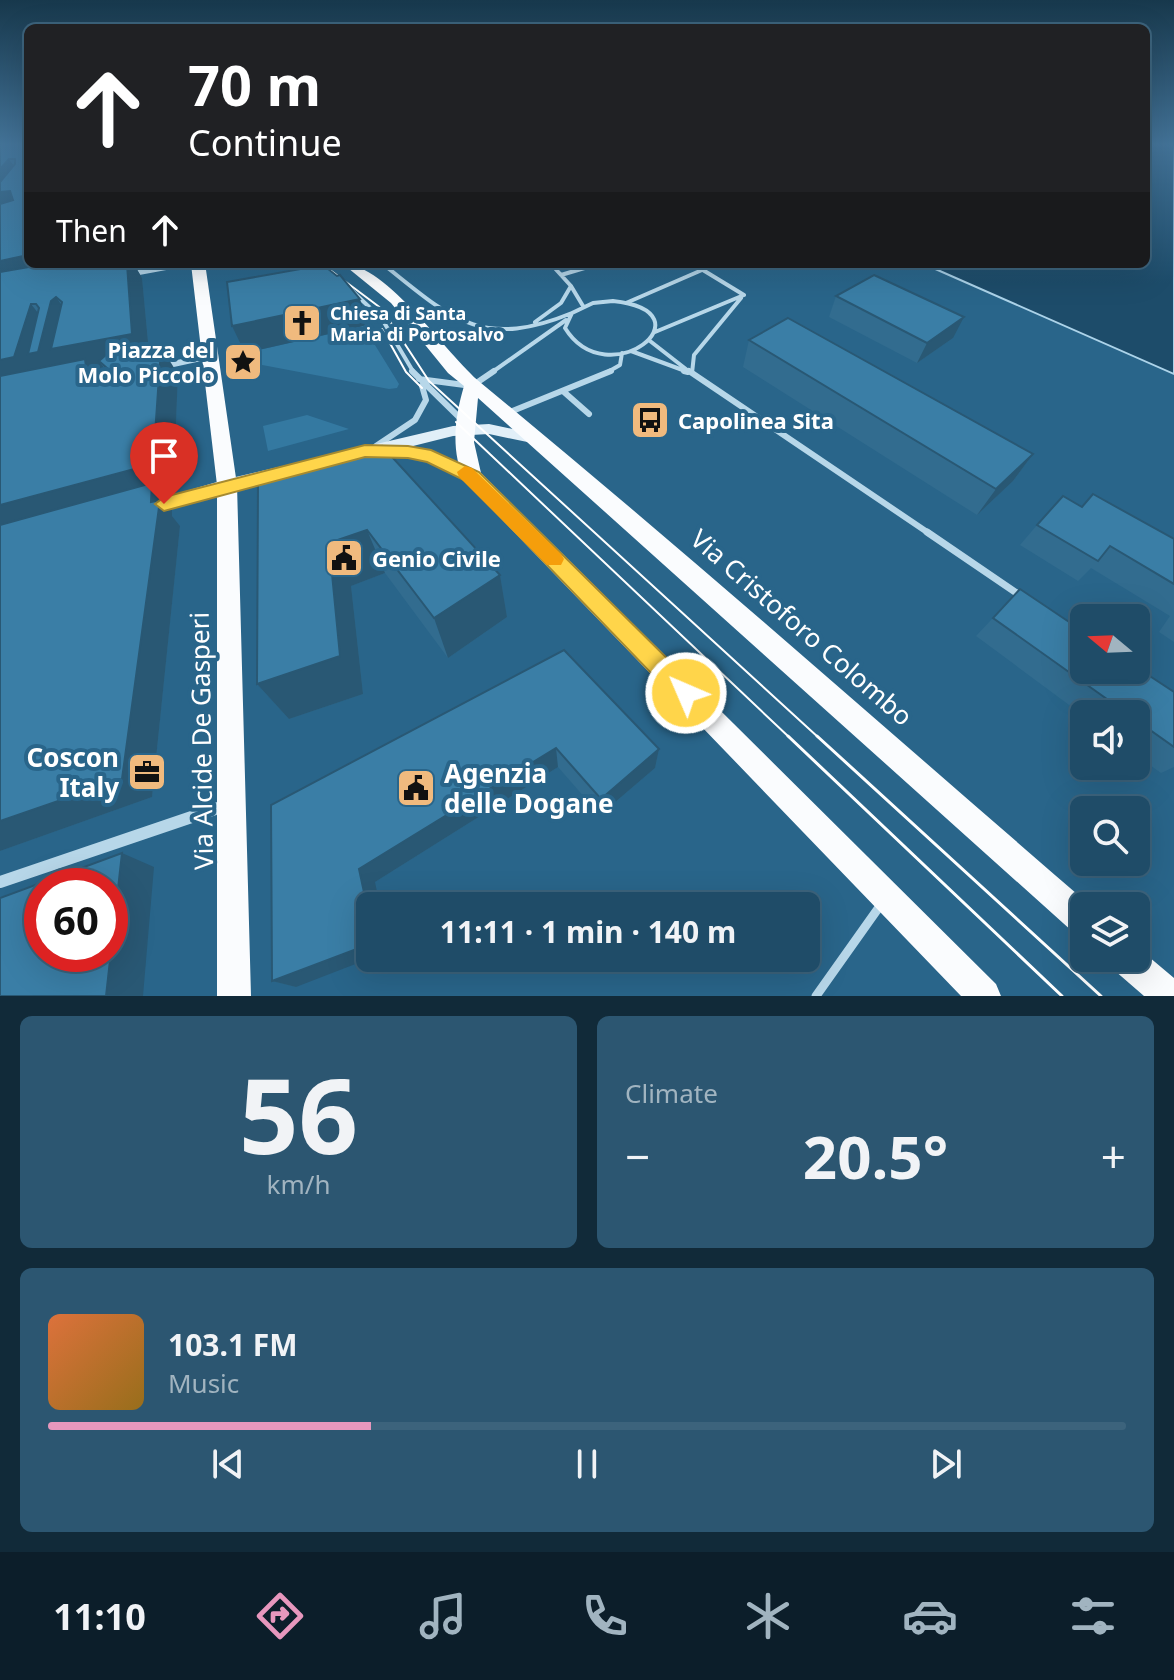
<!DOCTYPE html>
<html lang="en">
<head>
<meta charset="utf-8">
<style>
  :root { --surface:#1f4c68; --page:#2c5671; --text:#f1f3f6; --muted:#a1b4c0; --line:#3c637c; --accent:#e797bd }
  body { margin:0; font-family:"Noto Sans",sans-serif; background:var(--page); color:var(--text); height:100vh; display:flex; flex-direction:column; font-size:30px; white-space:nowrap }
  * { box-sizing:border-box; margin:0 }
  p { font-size:26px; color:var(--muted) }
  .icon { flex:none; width:44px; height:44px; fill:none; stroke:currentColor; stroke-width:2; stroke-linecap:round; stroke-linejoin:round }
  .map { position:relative; height:996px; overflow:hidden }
  .panel { display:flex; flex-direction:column; gap:20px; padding:20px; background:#112a39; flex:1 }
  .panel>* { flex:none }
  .hud { position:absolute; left:24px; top:24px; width:1126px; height:244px; border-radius:12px; box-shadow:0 8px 32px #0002,0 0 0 2px var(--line); background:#202124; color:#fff; overflow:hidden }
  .needle { width:52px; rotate:289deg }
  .tools { position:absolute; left:1070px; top:604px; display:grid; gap:16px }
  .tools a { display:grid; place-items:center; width:80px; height:80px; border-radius:12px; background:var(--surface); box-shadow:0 8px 32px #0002,0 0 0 2px var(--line); font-size:40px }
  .speed { position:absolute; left:24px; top:868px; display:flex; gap:16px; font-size:40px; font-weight:700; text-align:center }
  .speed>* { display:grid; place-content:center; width:104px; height:104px; border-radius:50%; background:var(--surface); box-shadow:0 8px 32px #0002,0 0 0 2px var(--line); line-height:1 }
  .speed .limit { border:12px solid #d22; background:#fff; color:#111 }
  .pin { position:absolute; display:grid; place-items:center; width:68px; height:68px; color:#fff; margin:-82px -34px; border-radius:50% 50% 50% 0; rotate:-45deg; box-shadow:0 0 8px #0007 }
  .pin .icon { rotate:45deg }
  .me { position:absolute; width:88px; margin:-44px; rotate:315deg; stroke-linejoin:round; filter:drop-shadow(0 0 6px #0008) }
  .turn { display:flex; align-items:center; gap:28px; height:168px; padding:0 32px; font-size:36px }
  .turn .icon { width:104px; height:104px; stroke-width:2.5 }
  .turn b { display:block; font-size:56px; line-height:68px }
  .then { display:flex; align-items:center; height:76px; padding:0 32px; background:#0003; gap:16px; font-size:30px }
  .big { font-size:60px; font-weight:700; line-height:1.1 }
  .panel .card { flex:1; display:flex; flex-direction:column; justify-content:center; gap:12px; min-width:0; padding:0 28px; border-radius:12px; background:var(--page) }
  .panel .dial { align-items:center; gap:0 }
  .dial b { font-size:104px; line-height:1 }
  .song { display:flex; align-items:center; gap:24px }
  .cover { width:96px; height:96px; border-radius:12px; background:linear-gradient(135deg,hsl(20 70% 55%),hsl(40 70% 35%)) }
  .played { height:8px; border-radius:4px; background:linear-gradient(90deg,var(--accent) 30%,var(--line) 30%) }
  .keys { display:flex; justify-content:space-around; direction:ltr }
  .heat { display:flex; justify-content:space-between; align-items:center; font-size:44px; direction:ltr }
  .panel .tiles { flex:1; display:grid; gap:20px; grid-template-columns:1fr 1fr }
  .card:last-child { grid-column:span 2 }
  .trip { position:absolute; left:356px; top:892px; width:464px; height:80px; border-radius:12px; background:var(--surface); box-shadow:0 8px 32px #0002,0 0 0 2px var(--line); font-weight:700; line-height:80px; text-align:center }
  .tabs { display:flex; height:128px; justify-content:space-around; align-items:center; background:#0c1e2a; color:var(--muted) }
  .tabs .icon { width:56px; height:56px }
  .tabs .on { color:var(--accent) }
  .tabs b { font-size:36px; color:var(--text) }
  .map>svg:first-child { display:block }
</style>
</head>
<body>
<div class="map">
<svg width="1174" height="996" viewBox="0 0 1174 996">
  <rect width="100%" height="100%" fill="#29658a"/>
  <path fill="#3479a1" d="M362 324 399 384 397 388 389 389 257 364 246 358 245 353 352 329Z
    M307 415 349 429 268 451 263 426Z"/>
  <path fill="#1d4c6a" stroke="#acd3e9" stroke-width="2" d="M1146 143H1174V374L924 264H1146Z"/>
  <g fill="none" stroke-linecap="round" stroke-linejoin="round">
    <path stroke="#b7d7e9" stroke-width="4" d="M383 264C451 319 482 350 572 313
      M551 264 571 286 583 306
      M693 264 744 295
      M561 275 598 264
      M350 289 382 319 414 373
      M613 301C714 312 608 397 565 328L572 313 593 303Z
      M626 303 702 270
      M535 322 561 303 571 286
      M655 332 744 295
      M650 341 691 373
      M631 351 688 372
      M491 373 566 320
      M606 373 620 365 622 353
      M692 373 694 355 741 298"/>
    <path stroke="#b7d7e9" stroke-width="6" d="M412 371 461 419
      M684 371 688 372
      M689 371 930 534
      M419 379 472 386 494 371
      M564 392 589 414
      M510 412 611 371
      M376 446 415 420 426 400 422 386"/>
    <path stroke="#b7d7e9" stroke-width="7" d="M927 532 1021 596"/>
    <path stroke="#b7d7e9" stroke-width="9" d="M816 996 882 903"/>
    <path stroke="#b7d7e9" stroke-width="6" d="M128 274 182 264
      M164 366 210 356"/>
    <path stroke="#b7d7e9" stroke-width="12" d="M0 882 227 805"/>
    <path fill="#e1eff8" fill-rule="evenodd" d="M489 424 537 434 544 439 537 444 489 434 453 436 405 448 436 452 477 472 480 476 472 482 428 461 381 453 227 491 148 514 142 512 140 508 142 504 227 479 453 426Z"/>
    <path fill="#fafcfe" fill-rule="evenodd" d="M191 264H242L235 268 206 270 237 485 251 996H217V485Z
      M343 264C387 264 446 354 481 383 688 553 888 731 1091 906H1084V937L1073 932 478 398 474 442 481 473 996 984 1001 996H961L465 481C450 452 455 416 464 386L448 373 391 303Z
      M1136 946 1174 978V996H1144L1114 970 1110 958H1136Z"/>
    <path stroke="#fff" stroke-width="2" d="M322 264 382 309 429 381 819 738
      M382 329 406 372 422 388
      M456 422 790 738"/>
    <path stroke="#fff" stroke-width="3" d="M788 736 1062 996
      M817 736 1101 996"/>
  </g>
  <path fill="#326c8f" d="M0 143 135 266 142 278 149 350 178 374 173 491 161 494 172 510V516L180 526 152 797 0 851Z
    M836 296 953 338 917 363 829 317Z
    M749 340 1033 454 1013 481 977 515 743 367Z
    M258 481 500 575 507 617 448 658 385 573 351 586 363 694 289 719 257 684Z
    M1082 507 1174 539V642L1159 632 1170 616 1091 568 1078 581 1020 545 1037 525Z
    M1020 589 1174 692V767L1161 773 1136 755V714H1084V716L976 636Z
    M564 650 659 749 655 768 600 815 558 767 375 882 296 987 272 981Z"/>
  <path fill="#295874" d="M9 159 26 184 28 218 0 206V169Z
    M28 255V264H146L135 266 142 278 150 363 99 361 107 372 0 397V360L31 304 46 323 51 301 56 297 76 326 127 268 0 289V261Z
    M360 299 368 325 245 353 232 326Z
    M964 317 953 338 917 363 927 343Z
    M161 347 178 374 173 491 161 494 172 510V516L180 526 152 797 0 851V505Z
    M1033 454 1013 481 977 515 996 489Z
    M367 530 385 573 351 586 363 694 289 719 257 684 329 543Z
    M500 575 507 617 448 658 434 618Z
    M556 748 558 767 375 882 380 906H370V920L359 869Z
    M659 749 655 768 600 815 601 799Z
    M122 853 154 867 143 996H106Z
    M370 944 371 958 296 987 272 981Z"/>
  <path fill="#3a7ea6" stroke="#295874" stroke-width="2" fill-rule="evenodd" d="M0 143H28V255L0 261V204L13 200 10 191 0 192V182L15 164V159H9L0 169Z
    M46 264H127L132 334 51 349 62 302 56 297 51 301 38 352 28 354 39 308 36 304H31L14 357 0 360V272Z
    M323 265 337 276 340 275 360 299 232 326 227 282Z
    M874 275 964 317 927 343 836 296Z
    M788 318 1033 454 996 489 749 340Z
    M161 347 153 464 0 505V376L85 359 86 367 103 377 108 369 99 361 107 354 135 348V353Z
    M382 446 500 575 434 618 367 530 329 543 340 656 257 684 258 481Z
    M152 483 151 502 160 500 122 779 0 821V525Z
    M1093 494 1174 539V584L1110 546 1098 561 1037 525 1063 496 1082 507Z
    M1020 589 1084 632V670H1136V667L1174 692V747L1136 720V714H1128L993 618Z
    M564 650 659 749 601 799 556 748 359 869 370 920V944L272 981 271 805Z
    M122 853 106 996H0V898ZM42 886H110V954H42Z"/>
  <linearGradient id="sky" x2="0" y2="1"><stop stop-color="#17384c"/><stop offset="0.51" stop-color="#437398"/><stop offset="1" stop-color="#437398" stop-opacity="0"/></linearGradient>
  <rect width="1174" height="283" fill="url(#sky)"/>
  <path fill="#ffd54a" stroke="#a68a30" stroke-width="2" d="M365 445 408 446 431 450 479 472 694 685 697 693 694 701 686 704 678 701 466 481 427 462 408 458 365 457 164 511 155 504 164 497Z"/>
  <path fill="#f59e0b" d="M465 466 472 468 561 554 564 559 561 565H547L459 477 457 472Z"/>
  <defs>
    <symbol id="church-square" viewBox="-11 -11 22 22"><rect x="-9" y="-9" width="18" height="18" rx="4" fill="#f0ba7e" stroke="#29658a"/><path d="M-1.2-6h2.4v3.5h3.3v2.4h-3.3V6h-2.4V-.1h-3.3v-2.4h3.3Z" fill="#111"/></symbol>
    <symbol id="sight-square" viewBox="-11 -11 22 22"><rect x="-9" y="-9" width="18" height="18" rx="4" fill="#f0ba7e" stroke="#29658a"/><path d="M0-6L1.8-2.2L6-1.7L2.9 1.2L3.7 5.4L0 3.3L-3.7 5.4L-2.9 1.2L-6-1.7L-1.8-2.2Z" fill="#111"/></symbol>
    <symbol id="bus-square" viewBox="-11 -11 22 22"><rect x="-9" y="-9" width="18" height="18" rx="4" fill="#f0ba7e" stroke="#29658a"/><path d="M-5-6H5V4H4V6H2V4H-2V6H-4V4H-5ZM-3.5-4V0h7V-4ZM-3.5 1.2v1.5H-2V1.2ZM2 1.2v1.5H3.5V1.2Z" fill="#111"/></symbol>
    <symbol id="civic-square" viewBox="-11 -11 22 22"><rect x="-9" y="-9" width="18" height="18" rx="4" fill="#f0ba7e" stroke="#29658a"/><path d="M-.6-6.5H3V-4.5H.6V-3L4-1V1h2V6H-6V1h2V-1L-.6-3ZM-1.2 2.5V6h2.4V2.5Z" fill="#111"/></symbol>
    <symbol id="office-square" viewBox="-11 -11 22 22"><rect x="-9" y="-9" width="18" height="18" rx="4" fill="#f0ba7e" stroke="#29658a"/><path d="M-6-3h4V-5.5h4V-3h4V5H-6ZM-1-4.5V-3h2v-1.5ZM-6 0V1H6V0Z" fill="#111"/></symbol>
  </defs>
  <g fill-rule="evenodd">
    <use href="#church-square" x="280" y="301" width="44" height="44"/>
    <use href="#sight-square" x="221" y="340" width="44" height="44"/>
    <use href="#bus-square" x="628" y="398" width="44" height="44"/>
    <use href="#civic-square" x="322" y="536" width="44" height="44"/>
    <use href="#office-square" x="125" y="750" width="44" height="44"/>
    <use href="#civic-square" x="394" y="766" width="44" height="44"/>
  </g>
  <g text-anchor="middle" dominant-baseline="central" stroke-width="8" stroke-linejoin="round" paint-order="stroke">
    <g font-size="18" font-weight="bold" fill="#fff" stroke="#29658a" text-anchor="start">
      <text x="330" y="313">Chiesa di Santa<tspan x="330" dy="21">Maria di Portosalvo</tspan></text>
    </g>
    <g font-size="22" font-weight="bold" fill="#fff" stroke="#29658a" text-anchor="start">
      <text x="215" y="349" text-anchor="end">Piazza del<tspan x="215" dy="25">Molo Piccolo</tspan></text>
      <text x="678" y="420">Capolinea Sita</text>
      <text x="372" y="558">Genio Civile</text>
    </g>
    <g font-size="26" fill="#fff" stroke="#29658a">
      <text transform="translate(802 627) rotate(41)">Via Cristoforo Colombo</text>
      <text transform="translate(201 741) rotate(-91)">Via Alcide De Gasperi</text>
    </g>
    <g font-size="26" font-weight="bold" fill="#fff" stroke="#29658a" text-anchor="end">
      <text x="119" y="757">Coscon<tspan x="119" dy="30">Italy</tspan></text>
      <text x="444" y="773" text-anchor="start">Agenzia<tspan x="444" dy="30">delle Dogane</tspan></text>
    </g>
  </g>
</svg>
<div class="tools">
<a><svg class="needle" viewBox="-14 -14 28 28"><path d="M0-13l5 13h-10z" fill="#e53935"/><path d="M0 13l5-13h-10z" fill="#a1b4c0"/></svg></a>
<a><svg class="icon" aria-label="sound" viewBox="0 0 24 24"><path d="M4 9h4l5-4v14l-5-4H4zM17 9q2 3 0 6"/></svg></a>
<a><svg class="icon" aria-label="search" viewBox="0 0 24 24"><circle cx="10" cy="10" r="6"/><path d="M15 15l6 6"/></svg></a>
<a><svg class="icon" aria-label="layers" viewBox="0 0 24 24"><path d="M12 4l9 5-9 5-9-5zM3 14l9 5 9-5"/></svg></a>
</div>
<div class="speed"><div class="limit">60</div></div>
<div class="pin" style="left:164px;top:504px;background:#d93025"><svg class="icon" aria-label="arrive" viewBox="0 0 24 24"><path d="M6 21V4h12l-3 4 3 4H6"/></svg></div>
<svg class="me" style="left:686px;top:693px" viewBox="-20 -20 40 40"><circle r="17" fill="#ffd54a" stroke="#fff" stroke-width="3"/><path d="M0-11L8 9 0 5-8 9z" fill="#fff"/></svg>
<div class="trip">11:11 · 1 min · 140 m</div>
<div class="hud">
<div class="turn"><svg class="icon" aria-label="ahead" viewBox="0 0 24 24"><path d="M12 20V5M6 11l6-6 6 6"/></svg><div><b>70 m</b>Continue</div></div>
<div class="then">Then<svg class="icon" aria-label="ahead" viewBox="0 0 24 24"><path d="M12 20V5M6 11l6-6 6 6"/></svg></div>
</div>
</div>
<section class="panel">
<div class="tiles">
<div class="card dial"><b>56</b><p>km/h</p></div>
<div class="card"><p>Climate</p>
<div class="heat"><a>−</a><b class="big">20.5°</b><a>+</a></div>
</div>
<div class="card">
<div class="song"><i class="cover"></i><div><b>103.1 FM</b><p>Music</p></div></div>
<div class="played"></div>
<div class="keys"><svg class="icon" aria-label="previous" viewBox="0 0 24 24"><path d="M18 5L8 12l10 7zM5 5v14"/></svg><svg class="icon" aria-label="pause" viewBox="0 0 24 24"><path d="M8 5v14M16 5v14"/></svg><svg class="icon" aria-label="next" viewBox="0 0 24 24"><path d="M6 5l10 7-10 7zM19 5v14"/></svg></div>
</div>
</div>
</section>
<nav class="tabs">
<b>11:10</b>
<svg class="icon on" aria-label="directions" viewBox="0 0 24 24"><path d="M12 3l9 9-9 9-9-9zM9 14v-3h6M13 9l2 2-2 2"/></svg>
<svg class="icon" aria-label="music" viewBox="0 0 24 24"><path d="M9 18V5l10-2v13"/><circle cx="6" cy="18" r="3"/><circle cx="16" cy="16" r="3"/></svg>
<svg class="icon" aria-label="phone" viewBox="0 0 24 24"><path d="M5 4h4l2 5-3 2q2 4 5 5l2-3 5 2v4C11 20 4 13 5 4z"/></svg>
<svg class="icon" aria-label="climate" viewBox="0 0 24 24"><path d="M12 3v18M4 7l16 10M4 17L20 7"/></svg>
<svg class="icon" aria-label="car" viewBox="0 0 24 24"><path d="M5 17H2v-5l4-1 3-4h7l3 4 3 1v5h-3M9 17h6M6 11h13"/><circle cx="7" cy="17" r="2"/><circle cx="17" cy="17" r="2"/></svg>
<svg class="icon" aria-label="filters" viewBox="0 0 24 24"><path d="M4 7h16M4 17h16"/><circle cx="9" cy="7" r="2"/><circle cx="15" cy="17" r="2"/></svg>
</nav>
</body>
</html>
